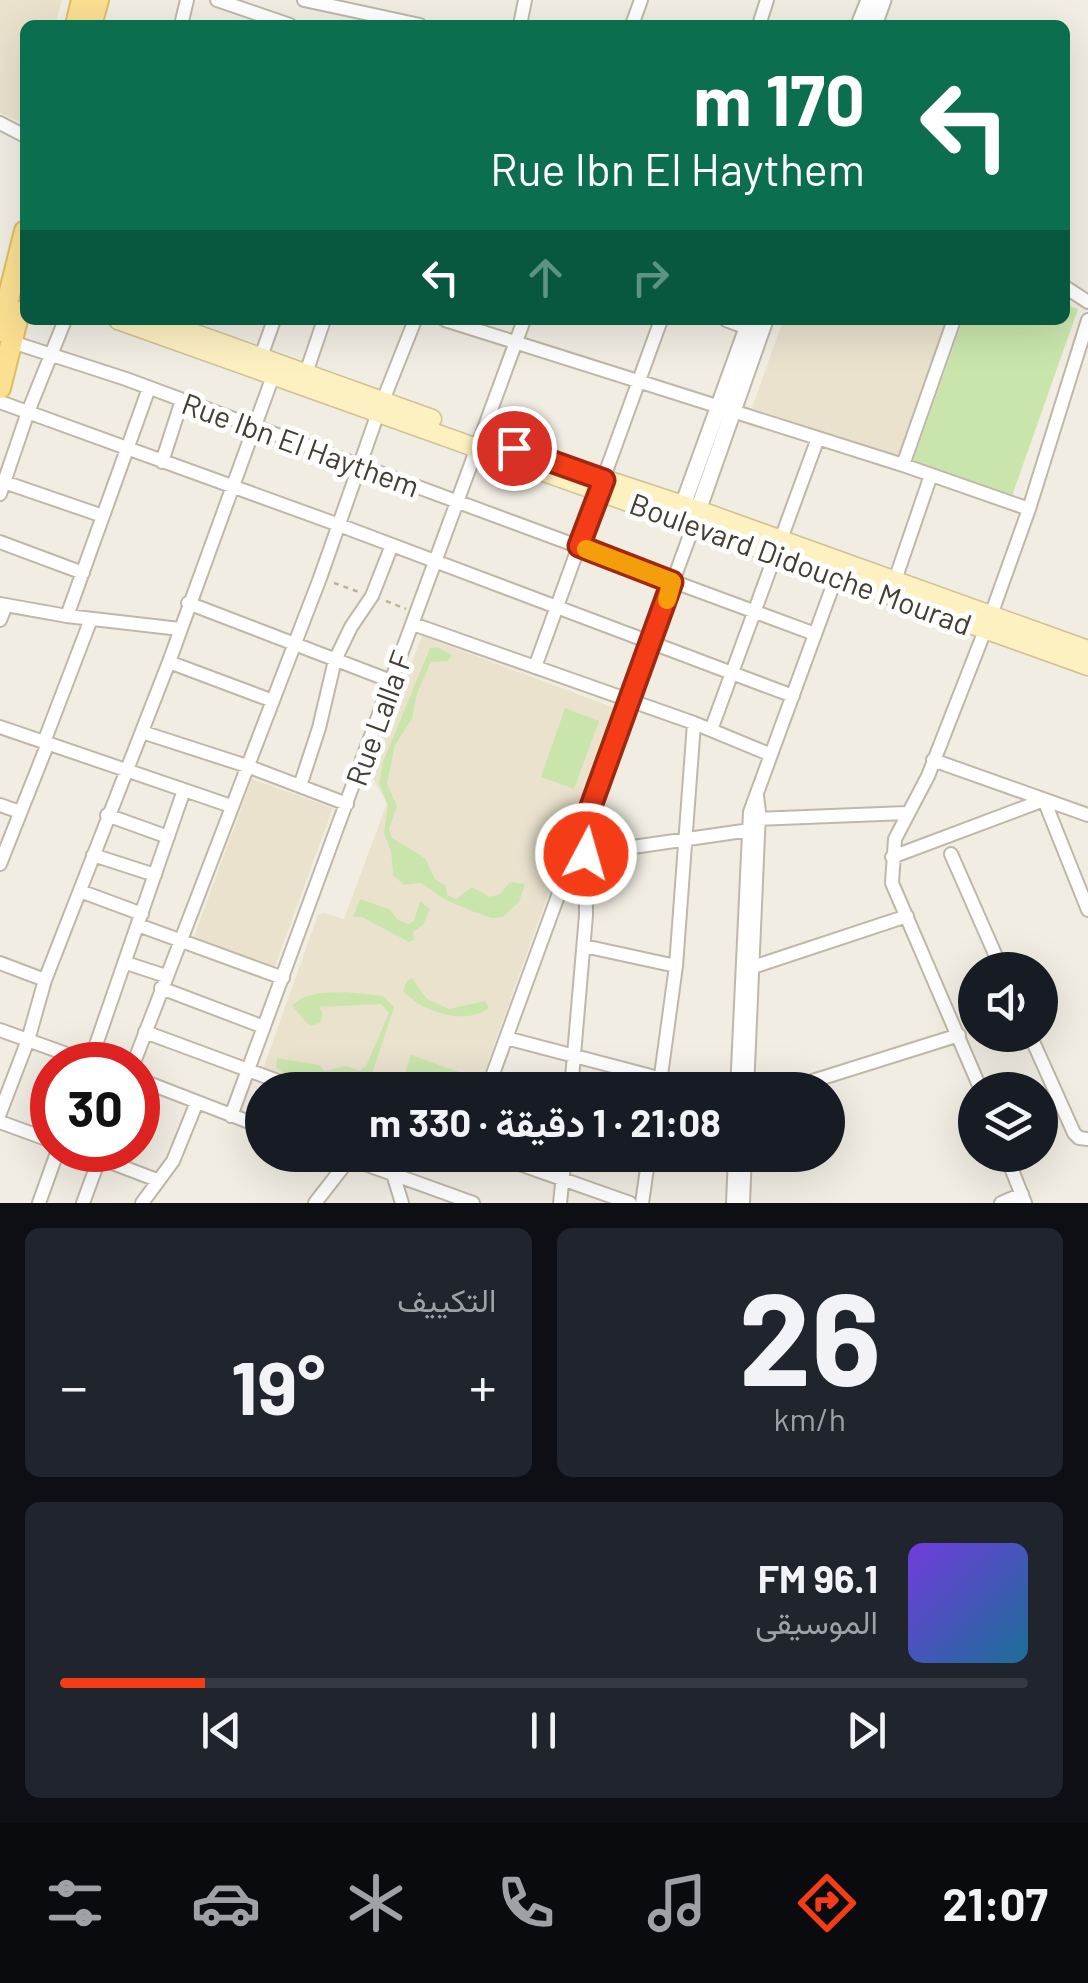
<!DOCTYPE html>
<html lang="ar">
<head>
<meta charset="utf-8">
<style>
  :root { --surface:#171b24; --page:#20242c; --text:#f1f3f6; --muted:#9ea1a6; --line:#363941; --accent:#f43d17 }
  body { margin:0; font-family:Barlow,Vazirmatn,sans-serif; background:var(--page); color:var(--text); direction:rtl; height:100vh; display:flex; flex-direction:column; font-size:38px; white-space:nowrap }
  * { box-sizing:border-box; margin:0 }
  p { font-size:32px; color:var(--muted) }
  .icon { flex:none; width:55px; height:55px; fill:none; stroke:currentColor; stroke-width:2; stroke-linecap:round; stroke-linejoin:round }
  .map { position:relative; height:1203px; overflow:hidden; direction:ltr }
  .drawer { display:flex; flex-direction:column; gap:25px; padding:25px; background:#0d0f14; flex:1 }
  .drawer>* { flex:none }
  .hud { position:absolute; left:20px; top:20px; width:1050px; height:305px; border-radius:15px; box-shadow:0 10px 40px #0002; direction:rtl; background:#0b6e4f; color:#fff; overflow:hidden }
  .fabs { position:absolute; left:958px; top:952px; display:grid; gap:20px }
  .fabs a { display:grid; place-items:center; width:100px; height:100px; border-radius:50%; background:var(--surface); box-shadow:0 10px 40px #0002; font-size:50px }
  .speed { position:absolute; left:30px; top:1042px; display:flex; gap:20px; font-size:50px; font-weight:700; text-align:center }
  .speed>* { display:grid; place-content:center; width:130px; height:130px; border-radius:50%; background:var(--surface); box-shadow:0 10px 40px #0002; line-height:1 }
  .speed .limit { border:15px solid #d22; background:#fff; color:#111 }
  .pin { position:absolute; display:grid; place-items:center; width:85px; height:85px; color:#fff; margin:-42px; border:5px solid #fff; border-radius:50%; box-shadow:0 2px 10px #0007 }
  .me { position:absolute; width:110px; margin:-55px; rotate:6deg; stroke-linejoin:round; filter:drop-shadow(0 0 8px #0008) }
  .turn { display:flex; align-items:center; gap:35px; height:210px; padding:0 40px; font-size:45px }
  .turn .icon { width:130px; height:130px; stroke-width:2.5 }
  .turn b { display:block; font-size:70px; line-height:85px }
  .lanes { display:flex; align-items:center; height:95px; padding:0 40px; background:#0003; justify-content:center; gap:50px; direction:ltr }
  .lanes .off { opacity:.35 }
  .big { font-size:75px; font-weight:700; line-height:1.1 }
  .drawer .tile { flex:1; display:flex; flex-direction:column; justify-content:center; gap:15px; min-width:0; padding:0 35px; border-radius:15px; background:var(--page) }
  .drawer .dial { align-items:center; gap:0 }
  .dial b { font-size:130px; line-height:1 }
  .song { display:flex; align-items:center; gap:30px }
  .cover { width:120px; height:120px; border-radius:15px; background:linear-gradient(135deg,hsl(260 70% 55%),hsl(200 70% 35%)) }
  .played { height:10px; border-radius:5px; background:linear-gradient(90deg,var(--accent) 15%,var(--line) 15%) }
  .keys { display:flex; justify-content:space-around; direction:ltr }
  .heat { display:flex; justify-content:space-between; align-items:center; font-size:55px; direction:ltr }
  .drawer .tiles { flex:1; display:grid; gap:25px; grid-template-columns:1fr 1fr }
  .tile:last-child { grid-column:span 2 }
  .trip { position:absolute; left:245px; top:1072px; width:600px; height:100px; border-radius:50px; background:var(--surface); box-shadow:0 10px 40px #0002; font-weight:700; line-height:100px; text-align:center; direction:rtl }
  .tab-bar { display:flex; height:160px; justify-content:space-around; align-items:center; background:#090b0e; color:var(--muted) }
  .tab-bar .icon { width:70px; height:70px }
  .tab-bar .active { color:var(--accent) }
  .tab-bar b { font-size:45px; color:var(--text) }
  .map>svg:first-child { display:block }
</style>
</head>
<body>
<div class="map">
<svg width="1088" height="1203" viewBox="0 0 1088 1203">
  <rect width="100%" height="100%" fill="#f1ede3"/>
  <path fill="#eae2cd" d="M0 0H62L55 25H25V124L0 113Z
    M783 320H948L899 459 752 408Z
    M422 636 615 708 478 1090H320L263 1069 318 915 324 913 344 919 387 803 369 771Z
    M252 779 333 808 274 969 193 939Z"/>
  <path fill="#cae5ac" d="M1065 304 1078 309 1012 496 913 461 963 320H1065Z
    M437 647 452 655 448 661 431 662 417 693 412 719 395 745 387 784 397 806 389 829 392 838 425 858 435 879 446 886 447 895 456 899 472 887 490 897 500 894 510 882 525 884 519 902 503 917 492 918 474 912 446 900 421 883 404 885 393 875 391 851 384 833 388 806 379 783 383 762 430 648Z
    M565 708 599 721 574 789 541 777Z
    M360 899 389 909 398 920 408 924 414 921 420 901 430 909 423 925 413 932 414 940 409 942 362 917H353Z
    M412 978 427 999 449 1009 485 1001 489 1008C466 1026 422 1012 403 991L407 981Z
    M346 992 383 996 394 1007 372 1074 356 1082 341 1079 333 1084 336 1090C313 1090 293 1082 276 1067L277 1058 320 1065 324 1071 347 1066 360 1071 366 1066 389 1013 381 1004 319 1007 323 1014 320 1023 310 1026 292 1006C305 991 327 993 346 992Z
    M411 1055 476 1078 472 1090 400 1088Z"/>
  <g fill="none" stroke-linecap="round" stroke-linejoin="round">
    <defs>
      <path id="minor" d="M217 0 290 25
        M304 0 420 25
        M181 25 187 0
        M520 25 525 0
        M632 25 641 0
        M759 25 767 0
        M0 123 25 136
        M1065 287 1088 302
        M445 320 903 465 1029 509
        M726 320 753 330
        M9 341 126 379 815 634
        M258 365 274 320
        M306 373 324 320
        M0 402 339 525 793 696
        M162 462 182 400
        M903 465 954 320
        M4 482 103 516
        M0 494 28 412 65 320
        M0 542 83 573
        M893 586 931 475
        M188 603 391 681
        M0 604 67 616 180 629
        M67 616 149 388
        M0 620 6 605
        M413 624 694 723 769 754
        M169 662 273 701
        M535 667 661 320
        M0 727 231 806
        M711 730 818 438
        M142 732 247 766 347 804
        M44 742 91 619
        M933 760 1088 815
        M300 786 319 728 335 660 351 627 372 596 392 545
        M0 805 20 812
        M107 815 168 837
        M754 819 906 813
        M585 854 750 830
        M951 854 1002 970
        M93 855 155 875
        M892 857 1044 800 1088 910
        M0 864 48 743
        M80 891 142 914
        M138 925 283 978
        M584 946 676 966
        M0 963 45 980
        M126 963 166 976
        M753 967 907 916
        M161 988 264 1027
        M0 1030 94 1064
        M145 1032 302 1090
        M1030 1035 1074 1133 1079 1138 1088 1139
        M506 1038 704 1090
        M89 1065 184 790
        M133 1065 320 578 378 413 415 320
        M138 1079 262 1127
        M487 1090 694 524
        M571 1090 586 915 585 828
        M659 1090 676 966 694 723
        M737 1090 750 812 839 569
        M747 1090 759 812 757 796
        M784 1090 959 1035
        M981 1090 892 883 895 839 928 776 991 615 1029 509 1088 320
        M0 1113 28 1040 45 980 169 662 273 376
        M231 1116 524 320
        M0 1122 52 1141
        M78 1150 157 1180
        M340 1155 473 1203
        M494 1155 630 1203
        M1006 1155 1025 1203
        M393 1174 402 1203
        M39 1203 58 1150
        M83 1203 101 1154
        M142 1203 173 1161 197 1102
        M315 1203 350 1158
        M560 1203 565 1155
        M642 1203 649 1155
        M733 1203 735 1155
        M743 1203 745 1155
        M1001 1203 1022 1194"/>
      <path id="tertiary" d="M859 25 869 0
        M874 25 883 0
        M683 505 750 320
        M695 519 765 320"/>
      <path id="secondary" d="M118 320 1088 666
        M157 320 432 419
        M589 474 698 510 1088 650"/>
      <path id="primary" d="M76 25 82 0
        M91 25 98 0
        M0 331 25 231
        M0 388 19 312"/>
    </defs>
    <use href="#minor" stroke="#bfb8a9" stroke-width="16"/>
    <use href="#tertiary" stroke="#bfb8a9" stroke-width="19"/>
    <use href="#secondary" stroke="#d0c194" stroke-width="21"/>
    <use href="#primary" stroke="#e0bd62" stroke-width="24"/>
    <path stroke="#bdb198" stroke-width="2.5" stroke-dasharray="5 5" stroke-linecap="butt" d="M334 583 359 592
      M386 601 406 609"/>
    <use href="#minor" stroke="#fff" stroke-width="12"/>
    <use href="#tertiary" stroke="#fff" stroke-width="15"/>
    <use href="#secondary" stroke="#fdf0c1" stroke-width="18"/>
    <use href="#primary" stroke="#fbe092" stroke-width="20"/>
  </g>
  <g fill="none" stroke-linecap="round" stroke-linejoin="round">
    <defs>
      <path id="route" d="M514 448 604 480 579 546 672 582 586 820V854"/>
    </defs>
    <use href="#route" stroke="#9f280f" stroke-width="25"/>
    <use href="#route" stroke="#f43d17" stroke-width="18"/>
    <path stroke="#f59e0b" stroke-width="18" d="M586 549 672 582 667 600"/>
  </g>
  <g text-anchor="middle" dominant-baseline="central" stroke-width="10" stroke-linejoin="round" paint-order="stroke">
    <g font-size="30" fill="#433d33" stroke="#fff">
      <text transform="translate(301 444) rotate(20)">Rue Ibn El Haythem</text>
      <text transform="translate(801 563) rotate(20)">Boulevard Didouche Mourad</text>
      <text transform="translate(378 718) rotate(-70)">Rue Lalla F</text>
    </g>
  </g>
</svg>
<div class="fabs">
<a><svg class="icon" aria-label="sound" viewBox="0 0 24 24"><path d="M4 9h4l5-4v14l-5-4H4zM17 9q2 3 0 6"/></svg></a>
<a><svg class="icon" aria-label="layers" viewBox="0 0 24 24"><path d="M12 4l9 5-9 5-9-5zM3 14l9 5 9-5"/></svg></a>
</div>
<div class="speed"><div class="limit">30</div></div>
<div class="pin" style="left:514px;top:448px;background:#d93025"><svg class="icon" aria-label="arrive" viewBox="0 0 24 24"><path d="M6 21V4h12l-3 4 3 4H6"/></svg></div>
<svg class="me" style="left:586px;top:854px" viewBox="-20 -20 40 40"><circle r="17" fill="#f43d17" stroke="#fff" stroke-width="3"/><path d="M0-11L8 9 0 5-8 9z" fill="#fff"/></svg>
<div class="trip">21:08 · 1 دقيقة · 330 m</div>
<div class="hud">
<div class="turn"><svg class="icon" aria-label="left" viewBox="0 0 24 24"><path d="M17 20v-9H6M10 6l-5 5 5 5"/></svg><div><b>170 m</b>Rue Ibn El Haythem</div></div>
<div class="lanes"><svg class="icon" aria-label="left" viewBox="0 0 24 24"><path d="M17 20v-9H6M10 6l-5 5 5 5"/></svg><svg class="icon off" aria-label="ahead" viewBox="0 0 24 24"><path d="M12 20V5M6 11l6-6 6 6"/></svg><svg class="icon off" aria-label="right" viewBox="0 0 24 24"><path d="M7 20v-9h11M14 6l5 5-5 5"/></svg></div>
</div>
</div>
<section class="drawer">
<div class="tiles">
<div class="tile dial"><b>26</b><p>km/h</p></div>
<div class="tile"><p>التكييف</p>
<div class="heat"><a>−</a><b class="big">19°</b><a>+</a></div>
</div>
<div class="tile">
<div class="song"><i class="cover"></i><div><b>96.1 FM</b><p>الموسيقى</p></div></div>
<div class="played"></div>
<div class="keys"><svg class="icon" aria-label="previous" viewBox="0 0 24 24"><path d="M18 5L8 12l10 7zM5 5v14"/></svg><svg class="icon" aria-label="pause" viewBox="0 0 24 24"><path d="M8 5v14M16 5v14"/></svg><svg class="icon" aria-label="next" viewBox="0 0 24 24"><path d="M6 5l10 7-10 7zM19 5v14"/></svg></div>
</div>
</div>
</section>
<nav class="tab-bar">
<b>21:07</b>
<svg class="icon active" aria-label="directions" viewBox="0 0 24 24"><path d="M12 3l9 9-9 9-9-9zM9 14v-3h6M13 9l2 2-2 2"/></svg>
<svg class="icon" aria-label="music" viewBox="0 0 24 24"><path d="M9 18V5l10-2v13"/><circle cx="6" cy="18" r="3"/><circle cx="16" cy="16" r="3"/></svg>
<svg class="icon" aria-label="phone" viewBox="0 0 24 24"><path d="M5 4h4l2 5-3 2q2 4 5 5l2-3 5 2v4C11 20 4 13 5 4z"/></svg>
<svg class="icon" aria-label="climate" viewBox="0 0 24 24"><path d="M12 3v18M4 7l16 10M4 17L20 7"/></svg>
<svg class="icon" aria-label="car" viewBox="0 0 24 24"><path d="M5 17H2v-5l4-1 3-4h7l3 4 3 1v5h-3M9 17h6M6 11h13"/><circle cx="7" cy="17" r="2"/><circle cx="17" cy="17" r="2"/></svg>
<svg class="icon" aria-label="filters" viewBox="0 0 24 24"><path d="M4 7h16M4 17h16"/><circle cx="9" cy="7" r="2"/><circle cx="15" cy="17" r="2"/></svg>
</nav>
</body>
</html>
